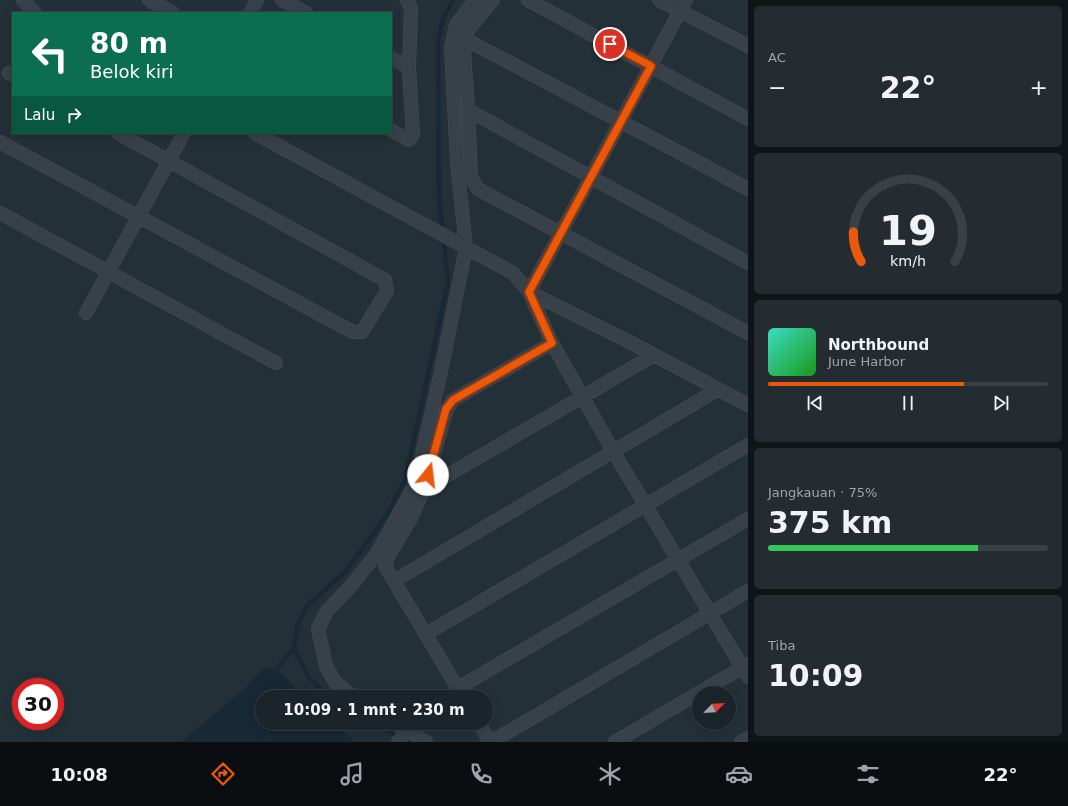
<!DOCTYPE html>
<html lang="id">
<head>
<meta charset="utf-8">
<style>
  :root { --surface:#1b242a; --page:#242c32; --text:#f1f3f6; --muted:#a0a4a8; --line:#394147; --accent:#ea580c }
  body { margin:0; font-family:"DejaVu Sans",sans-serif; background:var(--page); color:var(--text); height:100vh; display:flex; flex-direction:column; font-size:15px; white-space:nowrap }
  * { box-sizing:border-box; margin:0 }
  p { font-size:13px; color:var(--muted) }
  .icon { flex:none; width:22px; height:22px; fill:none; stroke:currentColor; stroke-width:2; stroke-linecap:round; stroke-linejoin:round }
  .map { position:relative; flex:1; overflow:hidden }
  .details { display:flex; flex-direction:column; gap:6px; padding:6px; background:#0f1417; width:320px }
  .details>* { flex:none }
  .hud { position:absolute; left:12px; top:12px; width:380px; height:122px; border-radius:0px; box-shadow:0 2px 10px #0003,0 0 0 1px var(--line); background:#0b6e4f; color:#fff; overflow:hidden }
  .needle { width:26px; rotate:66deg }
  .fabs { position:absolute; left:692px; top:686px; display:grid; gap:8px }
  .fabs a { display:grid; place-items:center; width:44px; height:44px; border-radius:50%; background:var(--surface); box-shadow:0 2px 10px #0003,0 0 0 1px var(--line); font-size:20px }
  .speed { position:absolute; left:12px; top:678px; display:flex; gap:8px; font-size:20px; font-weight:700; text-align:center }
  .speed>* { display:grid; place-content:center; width:52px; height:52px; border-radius:50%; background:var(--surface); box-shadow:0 2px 10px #0003,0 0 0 1px var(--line); line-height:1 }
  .speed .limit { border:6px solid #d22; background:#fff; color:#111 }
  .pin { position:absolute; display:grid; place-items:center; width:34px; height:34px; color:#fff; margin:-17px; border:2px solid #fff; border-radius:50%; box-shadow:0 1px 4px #0007 }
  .me { position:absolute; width:44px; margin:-22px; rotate:16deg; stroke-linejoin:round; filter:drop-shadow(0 0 3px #0008) }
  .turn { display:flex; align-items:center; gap:14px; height:84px; padding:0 12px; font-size:18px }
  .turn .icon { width:52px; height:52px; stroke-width:2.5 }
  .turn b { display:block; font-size:28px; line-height:34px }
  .then { display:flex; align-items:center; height:38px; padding:0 12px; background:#0003; gap:8px; font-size:15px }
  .big { font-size:30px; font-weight:600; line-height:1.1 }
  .details .widget { flex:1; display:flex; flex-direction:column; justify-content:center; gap:6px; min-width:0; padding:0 14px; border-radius:6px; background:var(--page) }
  .details .dial { align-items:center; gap:0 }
  .dial svg { height:104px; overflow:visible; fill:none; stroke:var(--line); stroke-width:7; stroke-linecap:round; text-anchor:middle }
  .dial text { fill:var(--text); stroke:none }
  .song { display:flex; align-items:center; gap:12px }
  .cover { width:48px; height:48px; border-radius:6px; background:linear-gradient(135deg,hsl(170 70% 55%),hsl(120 70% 35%)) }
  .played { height:4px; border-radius:2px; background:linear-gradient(90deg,var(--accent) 70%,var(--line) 70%) }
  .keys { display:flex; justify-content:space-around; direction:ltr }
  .heat { display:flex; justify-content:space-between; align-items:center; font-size:22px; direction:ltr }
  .charge { height:6px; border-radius:3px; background:linear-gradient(90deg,#34c759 75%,var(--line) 0) }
  .trip { position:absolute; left:255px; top:690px; width:238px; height:40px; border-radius:20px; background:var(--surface); box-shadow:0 2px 10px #0003,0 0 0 1px var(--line); font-weight:600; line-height:40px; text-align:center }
  .menu { display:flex; height:64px; justify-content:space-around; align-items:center; background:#0b0e11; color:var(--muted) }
  .menu .icon { width:28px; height:28px }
  .menu .current { color:var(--accent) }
  .menu b { font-size:18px; color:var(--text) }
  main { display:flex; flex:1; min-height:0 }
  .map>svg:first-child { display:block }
</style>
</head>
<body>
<main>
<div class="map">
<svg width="748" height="742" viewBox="0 0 748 742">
  <rect width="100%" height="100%" fill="#243038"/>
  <path fill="#192835" d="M267 668C283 667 293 687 302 697H262V723H331L351 737 353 742H181L242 691 262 670Z"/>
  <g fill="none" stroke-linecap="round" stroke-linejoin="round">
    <path stroke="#192835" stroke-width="4.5" d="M273 673 294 648
      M328 697 309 677 294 648 297 628 306 607 346 571 386 516 405 480 448 282 439 198 438 41 444 16 453 0
      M374 723 409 742"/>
    <defs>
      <path id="street" d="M23 0 35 13
        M149 0 173 13
        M282 0 306 13
        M493 0 468 30 465 39 748 189
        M528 0 748 119
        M659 0 748 46
        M686 0 529 292 624 339 748 405
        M250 13 257 0
        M465 39 464 52 468 110 748 263
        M391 58 409 67
        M9 73 13 75
        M468 110 471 177 478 189 748 333
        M391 130 409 140 413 135 409 67 411 9 407 0
        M255 133 513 273 529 292 552 343 613 451 748 677
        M0 142 353 332H362L387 291 385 280 118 133
        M0 213 276 363
        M86 313 184 133
        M424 489 654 355
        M394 581 717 390
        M426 634 748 445
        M458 688 748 519
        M353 697 335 682 326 666 318 629 327 611 351 586 377 553 415 485 440 376 466 248 457 162 451 48 456 25 475 0
        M463 697 385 566 389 555 410 520 424 489 447 409 453 400 552 343
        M394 723 426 742
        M479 723 490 742
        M398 742 406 731
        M491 742 748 591
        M615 742 748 664
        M741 742 748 738"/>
    </defs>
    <use href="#street" stroke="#444d55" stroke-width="14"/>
    <use href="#street" stroke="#384149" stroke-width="13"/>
  </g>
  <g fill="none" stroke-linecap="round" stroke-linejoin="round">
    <defs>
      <path id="route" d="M428 475 446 409 453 400 552 343 529 292 651 66 610 44"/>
    </defs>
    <use href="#route" stroke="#983908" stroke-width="10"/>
    <use href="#route" stroke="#ea580c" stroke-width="7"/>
  </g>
</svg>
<div class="fabs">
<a><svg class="needle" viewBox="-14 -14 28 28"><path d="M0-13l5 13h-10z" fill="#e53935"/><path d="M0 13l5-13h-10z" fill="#a0a4a8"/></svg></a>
</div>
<div class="speed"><div class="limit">30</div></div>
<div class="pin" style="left:610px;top:44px;background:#d93025"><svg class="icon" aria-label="arrive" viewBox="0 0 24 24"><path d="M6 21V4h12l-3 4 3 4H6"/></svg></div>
<svg class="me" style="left:428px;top:475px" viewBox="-20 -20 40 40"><circle r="19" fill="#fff"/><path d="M0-13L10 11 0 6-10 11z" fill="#ea580c"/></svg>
<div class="trip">10:09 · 1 mnt · 230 m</div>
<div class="hud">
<div class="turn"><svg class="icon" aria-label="left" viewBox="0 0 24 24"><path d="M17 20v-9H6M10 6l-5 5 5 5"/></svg><div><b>80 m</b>Belok kiri</div></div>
<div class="then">Lalu<svg class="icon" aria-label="right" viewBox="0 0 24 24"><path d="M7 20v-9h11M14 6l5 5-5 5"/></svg></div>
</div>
</div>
<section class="details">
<div class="widget"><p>AC</p>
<div class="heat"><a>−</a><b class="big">22°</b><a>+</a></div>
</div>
<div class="widget dial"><svg viewBox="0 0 100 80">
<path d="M14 69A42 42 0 1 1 86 69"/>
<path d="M14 69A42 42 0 0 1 8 46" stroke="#ea580c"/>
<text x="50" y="56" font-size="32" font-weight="700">19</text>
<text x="50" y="72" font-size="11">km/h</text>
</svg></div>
<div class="widget">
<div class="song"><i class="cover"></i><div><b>Northbound</b><p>June Harbor</p></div></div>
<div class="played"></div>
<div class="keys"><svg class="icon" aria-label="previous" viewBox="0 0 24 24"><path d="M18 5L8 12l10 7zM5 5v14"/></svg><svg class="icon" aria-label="pause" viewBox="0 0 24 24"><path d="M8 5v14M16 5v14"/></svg><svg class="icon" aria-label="next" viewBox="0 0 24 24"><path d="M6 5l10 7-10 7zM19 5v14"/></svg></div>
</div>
<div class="widget"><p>Jangkauan · 75%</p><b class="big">375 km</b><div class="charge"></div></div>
<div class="widget"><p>Tiba</p><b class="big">10:09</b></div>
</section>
</main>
<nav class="menu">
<b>10:08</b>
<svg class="icon current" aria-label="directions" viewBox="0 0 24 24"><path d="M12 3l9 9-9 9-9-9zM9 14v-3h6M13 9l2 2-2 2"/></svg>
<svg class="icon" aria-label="music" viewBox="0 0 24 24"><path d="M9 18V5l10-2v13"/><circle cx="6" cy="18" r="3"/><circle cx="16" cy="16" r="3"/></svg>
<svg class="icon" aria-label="phone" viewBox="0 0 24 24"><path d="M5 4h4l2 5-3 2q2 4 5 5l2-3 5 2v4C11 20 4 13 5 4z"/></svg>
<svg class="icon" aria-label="climate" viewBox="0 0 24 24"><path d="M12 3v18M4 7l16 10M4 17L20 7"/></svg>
<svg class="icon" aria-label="car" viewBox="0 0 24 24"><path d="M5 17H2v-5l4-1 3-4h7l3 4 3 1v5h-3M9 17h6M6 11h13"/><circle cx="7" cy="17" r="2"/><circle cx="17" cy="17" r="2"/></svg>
<svg class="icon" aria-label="filters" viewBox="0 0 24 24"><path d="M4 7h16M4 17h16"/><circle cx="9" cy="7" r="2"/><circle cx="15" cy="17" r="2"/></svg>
<b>22°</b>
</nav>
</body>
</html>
